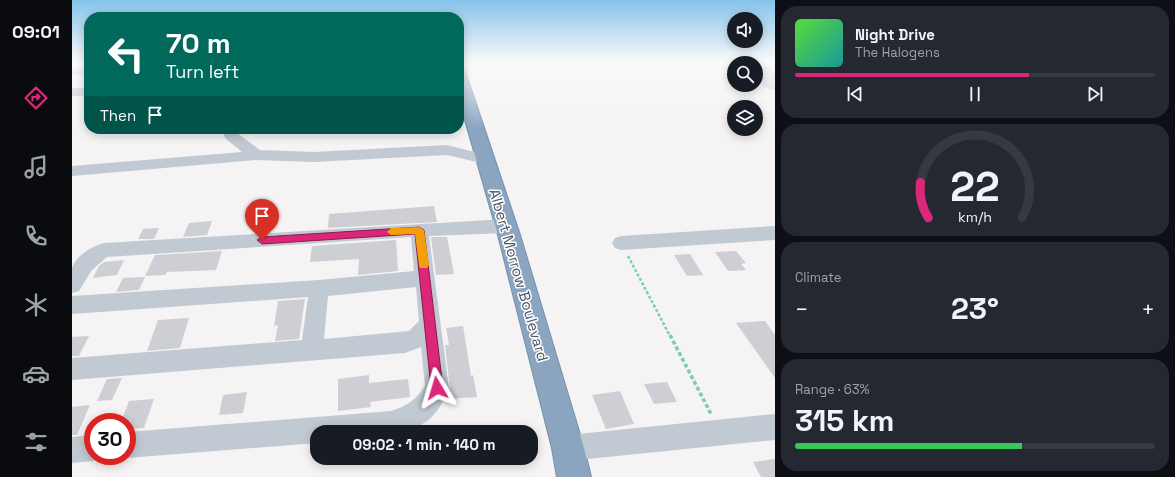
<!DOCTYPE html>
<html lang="en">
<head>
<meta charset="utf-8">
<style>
  :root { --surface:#171b24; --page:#242831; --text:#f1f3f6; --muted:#9ea1a6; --line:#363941; --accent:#db2777 }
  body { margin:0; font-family:"Space Grotesk",sans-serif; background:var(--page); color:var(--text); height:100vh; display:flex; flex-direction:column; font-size:15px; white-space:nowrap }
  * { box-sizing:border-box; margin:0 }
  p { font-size:13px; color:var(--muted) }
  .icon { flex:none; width:22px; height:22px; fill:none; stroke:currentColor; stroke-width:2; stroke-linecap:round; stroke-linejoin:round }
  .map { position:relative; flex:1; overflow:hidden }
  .side { display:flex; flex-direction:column; gap:6px; padding:6px; background:#0d0f14; width:400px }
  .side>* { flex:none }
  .hud { position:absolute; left:12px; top:12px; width:380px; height:122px; border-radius:16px; box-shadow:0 2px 10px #0003; background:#00695c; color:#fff; overflow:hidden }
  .tools { position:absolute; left:655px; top:12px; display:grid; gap:8px }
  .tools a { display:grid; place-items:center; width:36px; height:36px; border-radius:50%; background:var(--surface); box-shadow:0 2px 10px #0003; font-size:20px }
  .speed { position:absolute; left:12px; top:413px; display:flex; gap:8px; font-size:20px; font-weight:700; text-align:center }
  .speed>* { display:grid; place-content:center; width:52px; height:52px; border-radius:50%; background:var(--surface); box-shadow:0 2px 10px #0003; line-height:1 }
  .speed .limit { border:6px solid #d22; background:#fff; color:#111 }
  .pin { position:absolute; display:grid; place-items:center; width:34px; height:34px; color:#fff; margin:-41px -17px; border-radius:50% 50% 50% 0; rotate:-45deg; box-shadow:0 0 4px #0007 }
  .pin .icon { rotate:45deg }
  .me { position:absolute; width:44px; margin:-22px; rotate:353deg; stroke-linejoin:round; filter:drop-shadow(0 0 3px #0008) }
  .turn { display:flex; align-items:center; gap:14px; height:84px; padding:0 16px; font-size:18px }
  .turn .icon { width:52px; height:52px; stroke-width:2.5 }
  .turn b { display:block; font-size:28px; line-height:34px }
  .then { display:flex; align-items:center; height:38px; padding:0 16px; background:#0003; gap:8px; font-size:15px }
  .big { font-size:30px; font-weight:700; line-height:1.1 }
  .side .widget { flex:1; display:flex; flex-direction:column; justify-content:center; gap:6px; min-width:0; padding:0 14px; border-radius:16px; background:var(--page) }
  .side .dial { align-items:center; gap:0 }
  .dial svg { height:104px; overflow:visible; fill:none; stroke:var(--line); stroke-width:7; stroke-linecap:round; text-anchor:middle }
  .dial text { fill:var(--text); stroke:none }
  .song { display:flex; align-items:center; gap:12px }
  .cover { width:48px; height:48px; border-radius:6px; background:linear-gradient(135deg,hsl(110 70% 55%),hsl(180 70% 35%)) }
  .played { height:4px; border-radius:2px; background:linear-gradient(90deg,var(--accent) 65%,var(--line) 65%) }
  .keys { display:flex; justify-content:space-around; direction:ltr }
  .heat { display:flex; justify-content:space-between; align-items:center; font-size:22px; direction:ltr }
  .charge { height:6px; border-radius:3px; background:linear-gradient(90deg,#34c759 63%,var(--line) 0) }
  .trip { position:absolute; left:238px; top:425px; width:228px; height:40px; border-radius:16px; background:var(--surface); box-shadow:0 2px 10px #0003; font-weight:700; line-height:40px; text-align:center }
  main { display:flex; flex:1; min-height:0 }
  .tabs { display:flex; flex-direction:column; width:72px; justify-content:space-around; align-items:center; background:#090b0e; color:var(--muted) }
  .tabs .icon { width:28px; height:28px }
  .tabs .current { color:var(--accent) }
  .tabs b { font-size:18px; color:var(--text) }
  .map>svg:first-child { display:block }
</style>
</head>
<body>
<main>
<nav class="tabs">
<b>09:01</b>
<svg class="icon current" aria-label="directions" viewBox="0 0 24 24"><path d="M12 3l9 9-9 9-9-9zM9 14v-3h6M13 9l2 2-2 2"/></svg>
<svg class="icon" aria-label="music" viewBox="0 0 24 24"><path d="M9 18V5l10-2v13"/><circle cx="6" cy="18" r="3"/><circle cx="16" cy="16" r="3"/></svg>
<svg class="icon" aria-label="phone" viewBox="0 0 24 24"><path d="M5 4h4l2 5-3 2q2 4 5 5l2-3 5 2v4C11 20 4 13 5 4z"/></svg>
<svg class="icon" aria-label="climate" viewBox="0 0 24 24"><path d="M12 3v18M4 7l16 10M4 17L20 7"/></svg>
<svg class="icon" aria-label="car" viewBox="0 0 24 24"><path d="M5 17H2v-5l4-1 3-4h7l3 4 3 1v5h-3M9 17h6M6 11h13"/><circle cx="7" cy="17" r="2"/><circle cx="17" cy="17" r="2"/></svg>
<svg class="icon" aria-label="filters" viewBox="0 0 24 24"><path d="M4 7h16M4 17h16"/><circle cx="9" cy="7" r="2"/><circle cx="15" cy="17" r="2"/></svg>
</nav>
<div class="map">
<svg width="703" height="477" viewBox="0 0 703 477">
  <rect width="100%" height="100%" fill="#f5f3f3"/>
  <path fill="#cdcfd5" d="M684 71 703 83V90L694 88 684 79Z
    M362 206 365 222 256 228 257 214Z
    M140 221 135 235 111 237 117 223Z
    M87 228 82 239H66L71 229Z
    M359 237H375L382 274 364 275Z
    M324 240 326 271 286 275 287 259 238 262 240 246Z
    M150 251 144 270 95 272 93 275 73 276 83 255Z
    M664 251 674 263 669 264 674 270 656 271 643 252Z
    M618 254 631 275 615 276 602 255Z
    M52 260 45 275 21 278 27 266 32 262Z
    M73 277 67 290 44 292 51 278Z
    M233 299 227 339 203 341 206 325 202 326 206 301Z
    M117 318 108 348 75 351 86 320Z
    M693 321 703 335V378L664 323Z
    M391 326 399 376 401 375 405 397 375 399 378 388 373 345H377L374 328Z
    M17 336 7 356H0V337Z
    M297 375V383L336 379 338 397 298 402 299 407 266 411V379Z
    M50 378 40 400 25 401 35 379Z
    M595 382 605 402 582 404 572 384Z
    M548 391 562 424 534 429 520 395Z
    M175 392 171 413 147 415 151 395Z
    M82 399 72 428 55 429V422H49L57 401Z
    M18 405 5 435H0V407Z
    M703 459V477H689L681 462Z"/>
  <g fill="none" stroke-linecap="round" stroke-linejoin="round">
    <defs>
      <path id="highway" d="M387 70 392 71 394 74 448 235 512 448 519 477H485L480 448 426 235 387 99Z"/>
    </defs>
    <use href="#highway" stroke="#7690ad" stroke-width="2"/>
    <path stroke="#7ad0a6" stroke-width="2.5" stroke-dasharray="3 2" stroke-linecap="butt" d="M556 256 598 336"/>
    <path stroke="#7ad0a6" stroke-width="3.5" stroke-dasharray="4 2.5" stroke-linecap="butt" d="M598 335 639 414"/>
    <path fill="#c1cad2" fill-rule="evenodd" d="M680 62H688L703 72V82L699 80 684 69V63H679Z
      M17 68V74L0 75V69Z
      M0 88H17V96H0Z
      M150 129H164L165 133 188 150 242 152 375 145 418 156 420 159 418 162 413 164 375 155 242 162 184 160 0 176V166L170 152 153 138Z
      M434 219 440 221 443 226 440 231 434 233 357 236 377 388C367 413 358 423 333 432H245V443L55 458 50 456H55V432L319 411C335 406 344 400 353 386L349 347 333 353 0 380V358L230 340 236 297 0 314V296L247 280 342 271 339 237 35 257 20 270 7 291 0 293C0 286 0 275 0 268 4 255 21 246 32 243ZM344 287 347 321 337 331 252 339 256 296Z
      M703 226V240L549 250 543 248 540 243 543 238 549 236Z
      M703 414V440L496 461 487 457 483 448 487 439 496 435Z
      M21 435V456H31L30 457 21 461 0 463V437Z"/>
    <use href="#highway" fill="#8ba5c1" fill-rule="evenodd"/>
  </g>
  <linearGradient id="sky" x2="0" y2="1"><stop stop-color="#85c3ea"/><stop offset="0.48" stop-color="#fafafa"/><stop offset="1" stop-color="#fafafa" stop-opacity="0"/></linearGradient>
  <rect width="703" height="128" fill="url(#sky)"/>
  <path fill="#db2777" stroke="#8e194d" d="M347 227 352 230 371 388 369 393 365 395 361 393 359 388 343 234 190 244 185 240 190 237Z"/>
  <path fill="#f59e0b" d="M347 227 352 230 357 265 355 268H348L347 265 343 234 319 235 315 232 319 228Z"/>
  <g text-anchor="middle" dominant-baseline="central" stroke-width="3" stroke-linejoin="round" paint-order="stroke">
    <g font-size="15" fill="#4a5661" stroke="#fff">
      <text transform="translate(447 275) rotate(74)">Albert Morrow Boulevard</text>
    </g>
  </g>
</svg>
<div class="tools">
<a><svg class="icon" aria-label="sound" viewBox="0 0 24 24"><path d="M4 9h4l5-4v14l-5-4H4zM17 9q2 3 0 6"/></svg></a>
<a><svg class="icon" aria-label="search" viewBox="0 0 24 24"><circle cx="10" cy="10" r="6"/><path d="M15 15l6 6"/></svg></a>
<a><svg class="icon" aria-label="layers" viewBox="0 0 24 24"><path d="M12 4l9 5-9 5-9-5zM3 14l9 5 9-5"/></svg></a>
</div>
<div class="speed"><div class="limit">30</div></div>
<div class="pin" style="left:190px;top:240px;background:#d93025"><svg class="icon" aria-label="arrive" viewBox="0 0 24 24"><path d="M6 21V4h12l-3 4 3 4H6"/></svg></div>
<svg class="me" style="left:365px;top:388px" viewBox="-20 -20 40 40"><path d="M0-17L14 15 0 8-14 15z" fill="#db2777" stroke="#fff" stroke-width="4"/></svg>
<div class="trip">09:02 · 1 min · 140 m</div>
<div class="hud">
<div class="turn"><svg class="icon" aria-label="left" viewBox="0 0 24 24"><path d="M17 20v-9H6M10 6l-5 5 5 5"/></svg><div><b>70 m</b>Turn left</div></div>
<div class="then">Then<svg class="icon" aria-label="arrive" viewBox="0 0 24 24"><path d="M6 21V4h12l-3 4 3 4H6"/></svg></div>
</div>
</div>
<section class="side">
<div class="widget">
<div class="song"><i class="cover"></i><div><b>Night Drive</b><p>The Halogens</p></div></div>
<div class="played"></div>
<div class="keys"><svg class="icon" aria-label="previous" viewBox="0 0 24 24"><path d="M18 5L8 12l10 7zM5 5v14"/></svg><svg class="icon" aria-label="pause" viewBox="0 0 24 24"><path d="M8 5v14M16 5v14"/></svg><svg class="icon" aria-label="next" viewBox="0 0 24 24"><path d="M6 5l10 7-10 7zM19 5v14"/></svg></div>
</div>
<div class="widget dial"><svg viewBox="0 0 100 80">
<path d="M14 69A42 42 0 1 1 86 69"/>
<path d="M14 69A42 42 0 0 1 8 42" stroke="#db2777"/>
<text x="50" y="56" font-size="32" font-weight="700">22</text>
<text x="50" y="72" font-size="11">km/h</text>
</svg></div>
<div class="widget"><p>Climate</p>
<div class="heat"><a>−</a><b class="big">23°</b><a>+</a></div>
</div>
<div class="widget"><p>Range · 63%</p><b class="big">315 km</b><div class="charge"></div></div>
</section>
</main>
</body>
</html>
